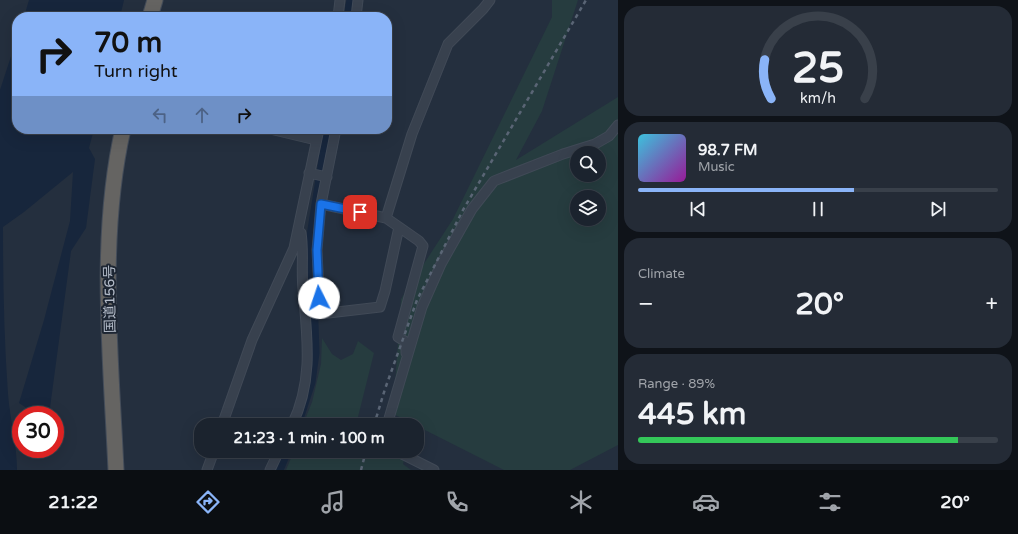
<!DOCTYPE html>
<html lang="en">
<head>
<meta charset="utf-8">
<style>
  :root { --surface:#1b232e; --page:#242b36; --text:#f1f3f6; --muted:#a0a4aa; --line:#39404a; --accent:#8ab4f8 }
  body { margin:0; font-family:"Varela Round","Noto Sans JP",sans-serif; background:var(--page); color:var(--text); height:100vh; display:flex; flex-direction:column; font-size:15px; white-space:nowrap }
  * { box-sizing:border-box; margin:0 }
  p { font-size:13px; color:var(--muted) }
  .icon { flex:none; width:22px; height:22px; fill:none; stroke:currentColor; stroke-width:2; stroke-linecap:round; stroke-linejoin:round }
  .map { position:relative; flex:1; overflow:hidden }
  .sheet { display:flex; flex-direction:column; gap:6px; padding:6px; background:#0f1319; width:400px }
  .sheet>* { flex:none }
  .guide { position:absolute; left:12px; top:12px; width:380px; height:122px; border-radius:16px; box-shadow:0 4px 16px #0002,0 0 0 1px var(--line); background:#8ab4f8; color:#111; overflow:hidden }
  .fabs { position:absolute; left:570px; top:146px; display:grid; gap:8px }
  .fabs a { display:grid; place-items:center; width:36px; height:36px; border-radius:50%; background:var(--surface); box-shadow:0 4px 16px #0002,0 0 0 1px var(--line); font-size:20px }
  .speed { position:absolute; left:12px; top:406px; display:flex; gap:8px; font-size:20px; font-weight:700; text-align:center }
  .speed>* { display:grid; place-content:center; width:52px; height:52px; border-radius:50%; background:var(--surface); box-shadow:0 4px 16px #0002,0 0 0 1px var(--line); line-height:1 }
  .speed .limit { border:6px solid #d22; background:#fff; color:#111 }
  .pin { position:absolute; display:grid; place-items:center; width:34px; height:34px; color:#fff; margin:-17px; border-radius:8px; box-shadow:0 2px 6px #0006 }
  .me { position:absolute; width:44px; margin:-22px; rotate:356deg; stroke-linejoin:round; filter:drop-shadow(0 0 3px #0008) }
  .turn { display:flex; align-items:center; gap:14px; height:84px; padding:0 16px; font-size:18px }
  .turn .icon { width:52px; height:52px; stroke-width:2.5 }
  .turn b { display:block; font-size:28px; line-height:34px }
  .lanes { display:flex; align-items:center; height:38px; padding:0 16px; background:#0003; justify-content:center; gap:20px; direction:ltr }
  .lanes .off { opacity:.35 }
  .big { font-size:30px; font-weight:700; line-height:1.1 }
  .sheet .card { flex:1; display:flex; flex-direction:column; justify-content:center; gap:6px; min-width:0; padding:0 14px; border-radius:16px; background:var(--page) }
  .sheet .dial { align-items:center; gap:0 }
  .dial svg { height:104px; overflow:visible; fill:none; stroke:var(--line); stroke-width:7; stroke-linecap:round; text-anchor:middle }
  .dial text { fill:var(--text); stroke:none }
  .song { display:flex; align-items:center; gap:12px }
  .cover { width:48px; height:48px; border-radius:6px; background:linear-gradient(135deg,hsl(190 70% 55%),hsl(300 70% 35%)) }
  .played { height:4px; border-radius:2px; background:linear-gradient(90deg,var(--accent) 60%,var(--line) 60%) }
  .keys { display:flex; justify-content:space-around; direction:ltr }
  .heat { display:flex; justify-content:space-between; align-items:center; font-size:22px; direction:ltr }
  .charge { height:6px; border-radius:3px; background:linear-gradient(90deg,#34c759 89%,var(--line) 0) }
  .trip { position:absolute; left:194px; top:418px; width:230px; height:40px; border-radius:16px; background:var(--surface); box-shadow:0 4px 16px #0002,0 0 0 1px var(--line); font-weight:700; line-height:40px; text-align:center }
  .tabs { display:flex; height:64px; justify-content:space-around; align-items:center; background:#0b0e12; color:var(--muted) }
  .tabs .icon { width:28px; height:28px }
  .tabs .active { color:var(--accent) }
  .tabs b { font-size:18px; color:var(--text) }
  main { display:flex; flex:1; min-height:0 }
  .map>svg:first-child { display:block }
</style>
</head>
<body>
<main>
<div class="map">
<svg width="618" height="470" viewBox="0 0 618 470">
  <rect width="100%" height="100%" fill="#242f3e"/>
  <path fill="#263c3f" fill-rule="evenodd" d="M552 0H578L542 111 516 160 618 97V445L570 470H504L417 426V425L393 414 401 299 453 219 552 17ZM577 153H599V175H577ZM577 197H599V219H577Z
    M322 338 332 354 341 360 353 354 358 341 374 353 356 425H303L312 402 321 364Z
    M294 451H386L405 457 403 464 411 470H286Z"/>
  <path fill="#17263c" d="M29 0H124L120 17H24Z
    M17 38V129H94L89 148 95 159 86 228 71 251 49 415H37L19 403 44 320 70 221 73 172 24 212 3 227C3 283 4 338 8 394 10 420 17 444 17 470H0V90Z"/>
  <g fill="none" stroke-linecap="round" stroke-linejoin="round">
    <path stroke="#17263c" stroke-width="9" d="M348 17 351 0
      M297 425 311 382 315 353 311 236 328 129
      M279 470 287 451"/>
    <defs>
      <path id="minor" d="M338 17 340 0
        M356 17 358 0
        M270 129 316 140
        M309 173 327 177
        M321 204 386 218 399 227 385 291 380 307 320 314 317 250 321 204 336 129
        M386 218 412 134 448 44 483 9 490 0
        M399 227 419 241 423 246 398 337 406 342V353
        M222 425 252 340 294 248 319 129
        M292 425C314 380 307 336 303 289 301 270 304 251 301 233
        M387 425 422 307 441 264 472 209 494 181 563 154 595 144 609 136 618 125
        M396 451 434 470
        M207 470 214 451
        M270 470 279 451"/>
      <path id="trunk" d="M150 17 155 0
        M116 470C111 359 98 238 123 129"/>
    </defs>
    <use href="#minor" stroke="#414a57" stroke-width="11"/>
    <use href="#trunk" stroke="#434c59" stroke-width="17"/>
    <use href="#minor" stroke="#38414e" stroke-width="9"/>
    <use href="#trunk" stroke="#656462" stroke-width="15"/>
    <path stroke="#5a6575" stroke-width="2.5" stroke-dasharray="4 4" stroke-linecap="butt" d="M374 425 385 389 417 300 463 210 586 0
      M361 470 366 451"/>
  </g>
  <g fill="none" stroke-linecap="round" stroke-linejoin="round">
    <defs>
      <path id="route" d="M319 298 317 250 321 204 360 212"/>
    </defs>
    <use href="#route" stroke="#114b97" stroke-width="10"/>
    <use href="#route" stroke="#1a73e8" stroke-width="7"/>
  </g>
  <g text-anchor="middle" dominant-baseline="central" stroke-width="4" stroke-linejoin="round" paint-order="stroke">
    <g font-size="14" fill="#b4bcc9" stroke="#1d2633">
      <text transform="translate(110 299) rotate(-91)">国道156号</text>
    </g>
  </g>
</svg>
<div class="fabs">
<a><svg class="icon" aria-label="search" viewBox="0 0 24 24"><circle cx="10" cy="10" r="6"/><path d="M15 15l6 6"/></svg></a>
<a><svg class="icon" aria-label="layers" viewBox="0 0 24 24"><path d="M12 4l9 5-9 5-9-5zM3 14l9 5 9-5"/></svg></a>
</div>
<div class="speed"><div class="limit">30</div></div>
<div class="pin" style="left:360px;top:212px;background:#d93025"><svg class="icon" aria-label="arrive" viewBox="0 0 24 24"><path d="M6 21V4h12l-3 4 3 4H6"/></svg></div>
<svg class="me" style="left:319px;top:298px" viewBox="-20 -20 40 40"><circle r="19" fill="#fff"/><path d="M0-13L10 11 0 6-10 11z" fill="#1a73e8"/></svg>
<div class="trip">21:23 · 1 min · 100 m</div>
<div class="guide">
<div class="turn"><svg class="icon" aria-label="right" viewBox="0 0 24 24"><path d="M7 20v-9h11M14 6l5 5-5 5"/></svg><div><b>70 m</b>Turn right</div></div>
<div class="lanes"><svg class="icon off" aria-label="left" viewBox="0 0 24 24"><path d="M17 20v-9H6M10 6l-5 5 5 5"/></svg><svg class="icon off" aria-label="ahead" viewBox="0 0 24 24"><path d="M12 20V5M6 11l6-6 6 6"/></svg><svg class="icon" aria-label="right" viewBox="0 0 24 24"><path d="M7 20v-9h11M14 6l5 5-5 5"/></svg></div>
</div>
</div>
<section class="sheet">
<div class="card dial"><svg viewBox="0 0 100 80">
<path d="M14 69A42 42 0 1 1 86 69"/>
<path d="M14 69A42 42 0 0 1 9 39" stroke="#8ab4f8"/>
<text x="50" y="56" font-size="32" font-weight="700">25</text>
<text x="50" y="72" font-size="11">km/h</text>
</svg></div>
<div class="card">
<div class="song"><i class="cover"></i><div><b>98.7 FM</b><p>Music</p></div></div>
<div class="played"></div>
<div class="keys"><svg class="icon" aria-label="previous" viewBox="0 0 24 24"><path d="M18 5L8 12l10 7zM5 5v14"/></svg><svg class="icon" aria-label="pause" viewBox="0 0 24 24"><path d="M8 5v14M16 5v14"/></svg><svg class="icon" aria-label="next" viewBox="0 0 24 24"><path d="M6 5l10 7-10 7zM19 5v14"/></svg></div>
</div>
<div class="card"><p>Climate</p>
<div class="heat"><a>−</a><b class="big">20°</b><a>+</a></div>
</div>
<div class="card"><p>Range · 89%</p><b class="big">445 km</b><div class="charge"></div></div>
</section>
</main>
<nav class="tabs">
<b>21:22</b>
<svg class="icon active" aria-label="directions" viewBox="0 0 24 24"><path d="M12 3l9 9-9 9-9-9zM9 14v-3h6M13 9l2 2-2 2"/></svg>
<svg class="icon" aria-label="music" viewBox="0 0 24 24"><path d="M9 18V5l10-2v13"/><circle cx="6" cy="18" r="3"/><circle cx="16" cy="16" r="3"/></svg>
<svg class="icon" aria-label="phone" viewBox="0 0 24 24"><path d="M5 4h4l2 5-3 2q2 4 5 5l2-3 5 2v4C11 20 4 13 5 4z"/></svg>
<svg class="icon" aria-label="climate" viewBox="0 0 24 24"><path d="M12 3v18M4 7l16 10M4 17L20 7"/></svg>
<svg class="icon" aria-label="car" viewBox="0 0 24 24"><path d="M5 17H2v-5l4-1 3-4h7l3 4 3 1v5h-3M9 17h6M6 11h13"/><circle cx="7" cy="17" r="2"/><circle cx="17" cy="17" r="2"/></svg>
<svg class="icon" aria-label="filters" viewBox="0 0 24 24"><path d="M4 7h16M4 17h16"/><circle cx="9" cy="7" r="2"/><circle cx="15" cy="17" r="2"/></svg>
<b>20°</b>
</nav>
</body>
</html>
